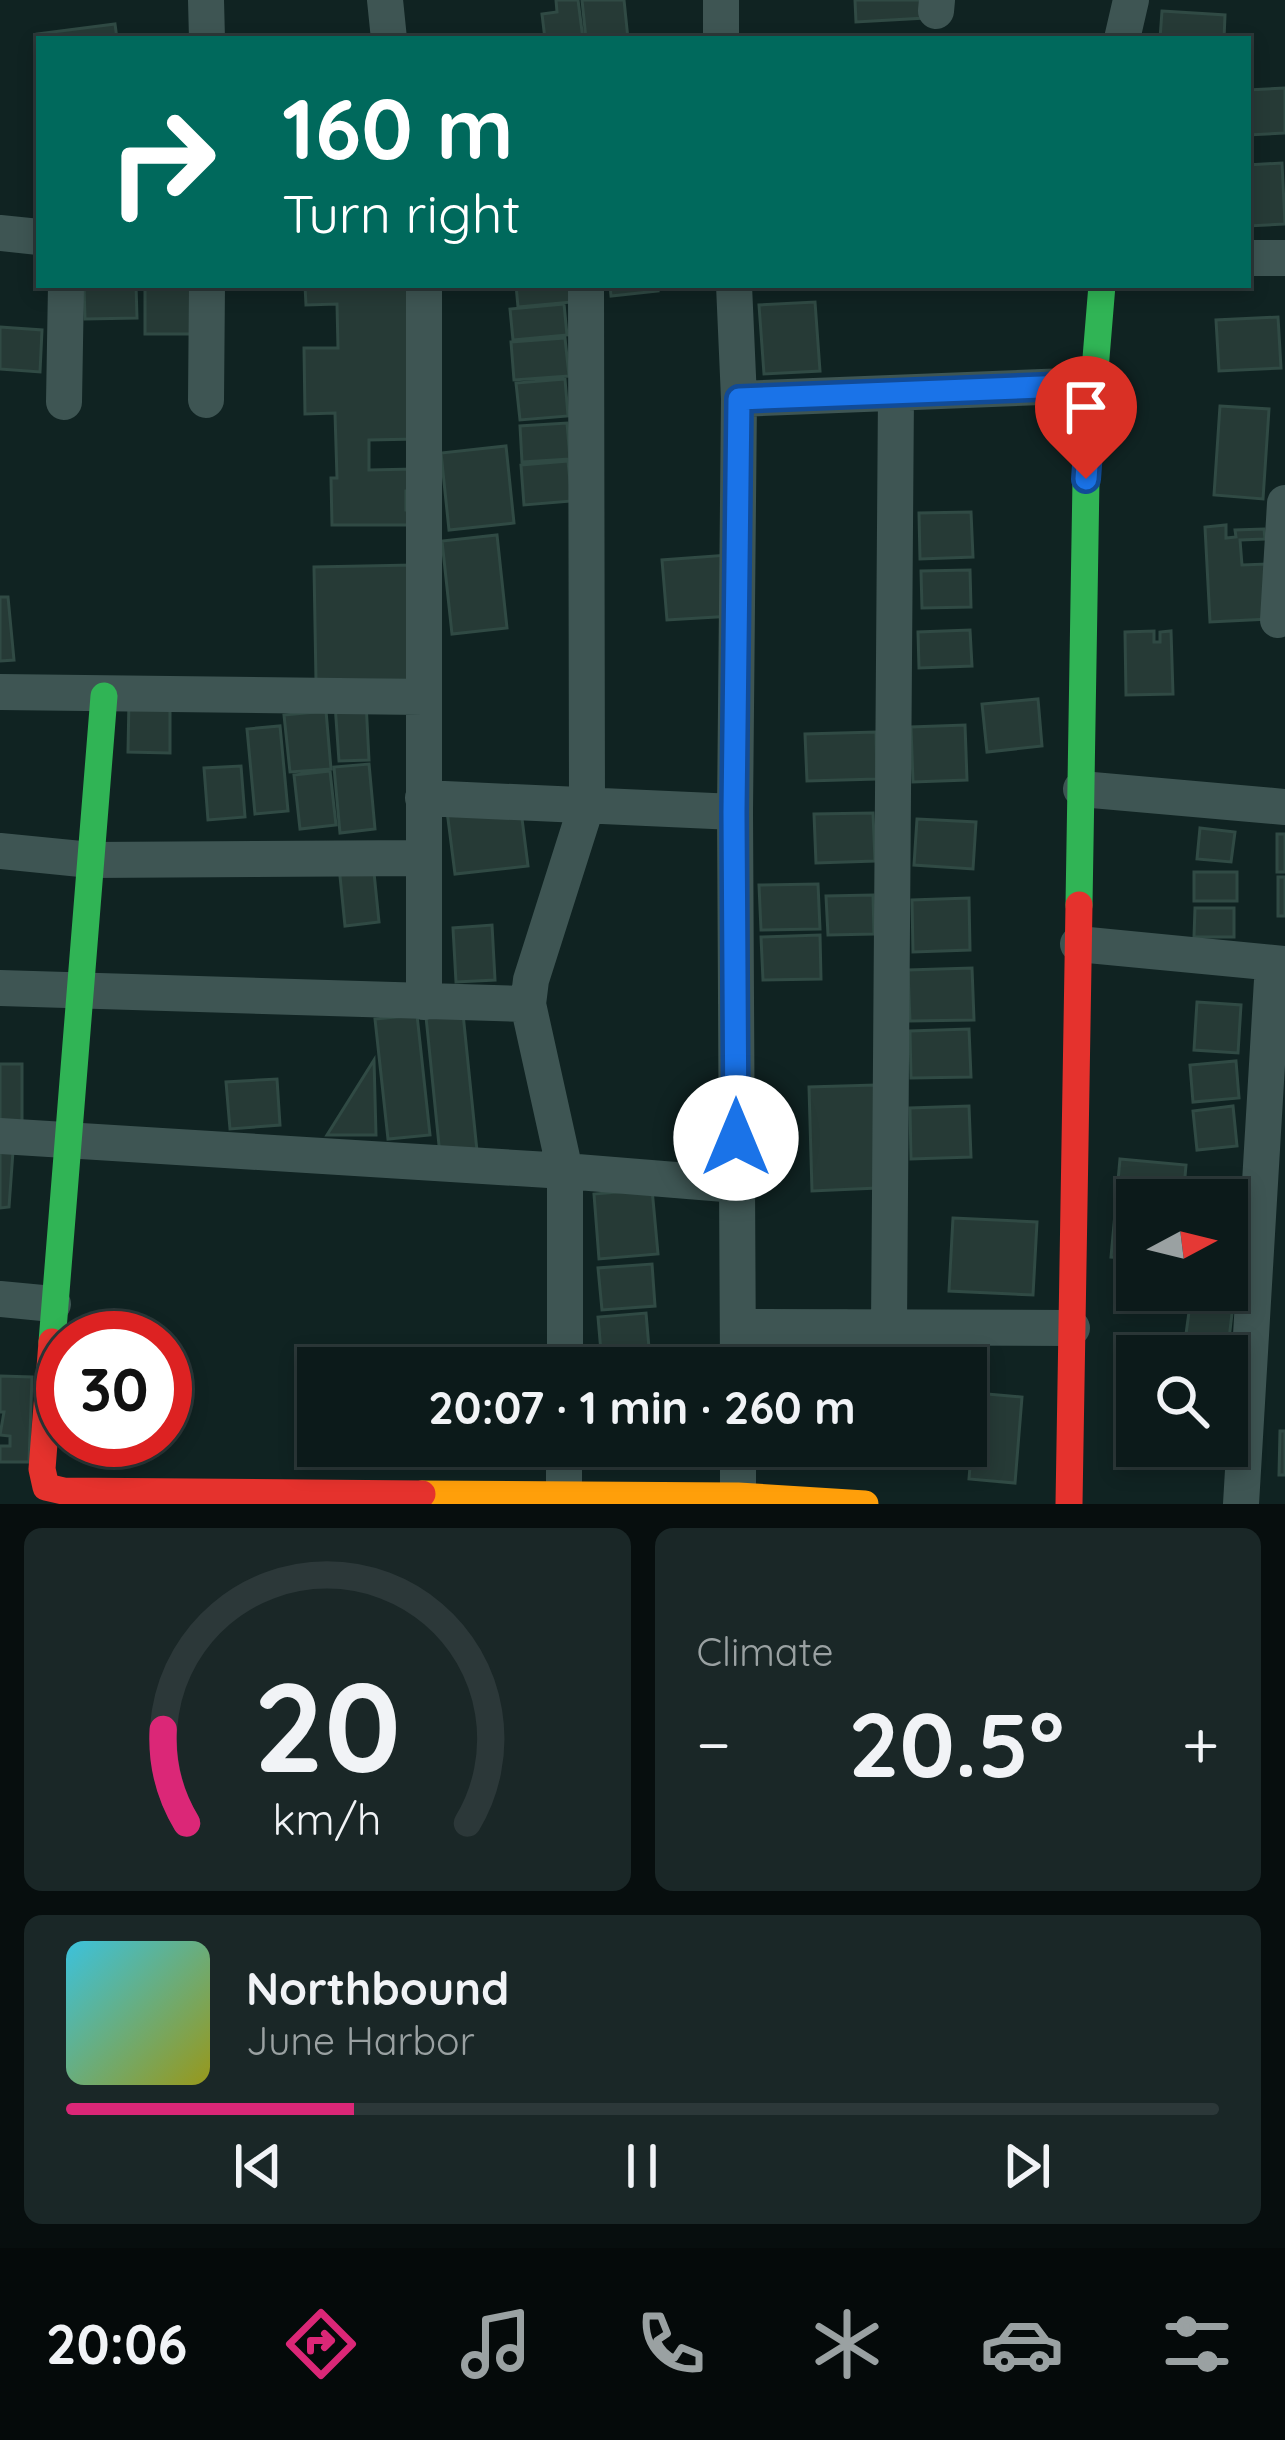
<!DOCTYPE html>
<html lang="en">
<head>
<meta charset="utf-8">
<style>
  :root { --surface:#0c1a1a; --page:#1a2727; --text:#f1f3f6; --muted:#9aa1a2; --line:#2c3839; --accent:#db2777 }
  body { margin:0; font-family:Quicksand,sans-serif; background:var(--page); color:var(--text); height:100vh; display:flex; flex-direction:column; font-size:45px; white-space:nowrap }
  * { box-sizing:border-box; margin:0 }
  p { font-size:39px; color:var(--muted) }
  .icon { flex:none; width:66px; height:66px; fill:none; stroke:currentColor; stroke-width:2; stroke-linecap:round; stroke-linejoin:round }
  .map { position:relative; height:1504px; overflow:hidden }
  .details { display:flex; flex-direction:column; gap:24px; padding:24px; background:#070e0e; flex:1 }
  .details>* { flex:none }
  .top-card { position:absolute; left:36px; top:36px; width:1215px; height:252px; border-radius:0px; box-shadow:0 6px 18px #0003,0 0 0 3px var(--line); background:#00695c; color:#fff; overflow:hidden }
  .needle { width:78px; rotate:83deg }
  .fabs { position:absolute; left:1116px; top:1179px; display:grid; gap:24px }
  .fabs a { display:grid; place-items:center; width:132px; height:132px; border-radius:0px; background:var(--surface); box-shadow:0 6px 18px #0003,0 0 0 3px var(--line); font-size:60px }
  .speed { position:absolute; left:36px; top:1311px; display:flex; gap:24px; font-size:60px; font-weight:700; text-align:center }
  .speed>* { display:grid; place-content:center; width:156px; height:156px; border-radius:50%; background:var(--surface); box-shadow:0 6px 18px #0003,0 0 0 3px var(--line); line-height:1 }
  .speed .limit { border:18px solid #d22; background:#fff; color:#111 }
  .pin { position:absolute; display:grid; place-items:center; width:102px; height:102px; color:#fff; margin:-123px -51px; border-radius:50% 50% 50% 0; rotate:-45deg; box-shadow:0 0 12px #0007 }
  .pin .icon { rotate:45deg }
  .me { position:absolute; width:132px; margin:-66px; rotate:0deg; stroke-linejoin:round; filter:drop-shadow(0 0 9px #0008) }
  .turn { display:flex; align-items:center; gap:42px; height:252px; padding:0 48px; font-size:54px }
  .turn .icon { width:156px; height:156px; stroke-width:2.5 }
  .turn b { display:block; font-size:84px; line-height:102px }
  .big { font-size:90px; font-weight:700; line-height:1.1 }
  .details .widget { flex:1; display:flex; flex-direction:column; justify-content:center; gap:18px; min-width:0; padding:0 42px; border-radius:18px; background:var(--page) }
  .details .dial { align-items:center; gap:0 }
  .dial svg { height:312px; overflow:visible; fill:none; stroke:var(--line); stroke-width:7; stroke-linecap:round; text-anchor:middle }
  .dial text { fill:var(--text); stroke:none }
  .song { display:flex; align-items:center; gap:36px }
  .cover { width:144px; height:144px; border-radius:18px; background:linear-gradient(135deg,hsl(190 70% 55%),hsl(60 70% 35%)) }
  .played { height:12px; border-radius:6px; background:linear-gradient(90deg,var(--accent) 25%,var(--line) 25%) }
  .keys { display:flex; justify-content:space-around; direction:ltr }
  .heat { display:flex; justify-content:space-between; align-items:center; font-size:66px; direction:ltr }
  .details .tiles { flex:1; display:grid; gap:24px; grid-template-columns:1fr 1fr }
  .widget:last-child { grid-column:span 2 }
  .trip { position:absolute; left:297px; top:1347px; width:690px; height:120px; border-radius:0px; background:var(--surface); box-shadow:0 6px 18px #0003,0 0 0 3px var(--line); font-weight:700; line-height:120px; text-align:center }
  .menu { display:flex; height:192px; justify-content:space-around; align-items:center; background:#050a0a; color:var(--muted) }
  .menu .icon { width:84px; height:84px }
  .menu .on { color:var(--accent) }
  .menu b { font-size:54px; color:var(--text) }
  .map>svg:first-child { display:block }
</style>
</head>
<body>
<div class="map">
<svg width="1285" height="1504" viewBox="0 0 1285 1504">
  <rect width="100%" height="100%" fill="#102322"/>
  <path fill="#263a36" stroke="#304a44" stroke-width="3" d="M556 0H578L583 39H545L542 14 557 12Z
    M582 0H624L628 39H586Z
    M855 0H923L925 18 856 22Z
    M1162 11 1225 15 1224 39H1160Z
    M115 24 117 39H39V51L37 34Z
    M1285 88V133L1248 135V90Z
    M1282 163 1285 224 1248 226V165Z
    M84 285H136L137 318 85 319Z
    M145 285H197V334H145Z
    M305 285H414L416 439 369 440V470L414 469 415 491H406V510H415V525H332L331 478H337L335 413 305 414 304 348H338L337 304 306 305Z
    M516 285H570L572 302 518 307Z
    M610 285H657L658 291 611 296Z
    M815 302 820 371 764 374 759 305Z
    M564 304 567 335 513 340 510 309Z
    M1278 317 1281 368 1219 371 1216 320Z
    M0 327 42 330 40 372 0 369Z
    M565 338 569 376 514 380 511 342Z
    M565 379 568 416 520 420 516 383Z
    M1220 406 1269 409 1263 499 1214 495Z
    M567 423 570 459 522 462 520 426Z
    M506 446 514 523 449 530 441 453Z
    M568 461 572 501 524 505 521 465Z
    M971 512 973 557 920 559 919 513Z
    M1226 525V538L1236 537 1235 530 1264 529 1265 539 1240 540 1242 565 1267 564 1269 619 1210 622 1205 527Z
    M497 535 507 628 452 634 442 541Z
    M728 555 732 616 667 620 662 560Z
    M413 565 415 680 316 681 314 567Z
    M970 570 971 607 922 608 921 571Z
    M0 597H8L14 660 0 661Z
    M970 630 972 666 919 668 918 632Z
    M1154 631V642H1160V632L1171 631 1173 694 1126 695 1125 632Z
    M129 699 170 700V753L128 752Z
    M1038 699 1042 746 987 752 982 704Z
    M366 702 369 760 339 761 335 704Z
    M326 711 331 769 290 772 284 715Z
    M965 725 967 780 913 782 911 727Z
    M280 726 288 811 255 814 247 729Z
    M876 732 877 779 807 781 805 734Z
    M369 764 375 829 340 833 334 767Z
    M241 766 245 817 208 820 204 768Z
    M330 771 336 825 300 829 294 775Z
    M520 803 528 866 455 874 447 811Z
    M873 813 875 861 816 863 814 814Z
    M917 819 976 822 973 869 914 865Z
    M1200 828 1235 832 1231 862 1197 859Z
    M1277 834H1285V872H1277Z
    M373 863 379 922 345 926 339 866Z
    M1194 872H1237V901H1194Z
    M1278 877H1285V916H1278Z
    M818 884 820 929 761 930 759 885Z
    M873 895 874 934 828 935 826 896Z
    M969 898 970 950 913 952 912 900Z
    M1195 908H1234V937H1194Z
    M492 925 495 980 456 982 453 928Z
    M820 935 821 979 763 980 761 937Z
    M972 968 974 1020 910 1021 908 970Z
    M1197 1002 1241 1005 1238 1053 1194 1050Z
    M462 1004 477 1151 440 1155 425 1007Z
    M417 1015 430 1135 388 1139 375 1019Z
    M969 1029 971 1077 911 1078 910 1031Z
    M374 1060 376 1135H327Z
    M1236 1061 1239 1098 1193 1102 1190 1065Z
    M0 1064H22V1126H0Z
    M277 1079 280 1125 230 1129 226 1082Z
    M875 1085 877 1188 812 1191 809 1087Z
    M969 1106 971 1157 911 1159 910 1108Z
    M1233 1106 1237 1146 1197 1150 1193 1111Z
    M0 1151H13L9 1207 0 1208Z
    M1120 1159 1186 1165 1183 1200H1137V1259L1111 1257Z
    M652 1189 658 1254 599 1259 594 1194Z
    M953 1218 1037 1222 1033 1295 949 1291Z
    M652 1264 655 1306 602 1310 598 1268Z
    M1227 1270 1237 1271 1227 1356H1183L1192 1290H1227Z
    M846 1311 848 1368H803L801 1312Z
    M646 1313 649 1348 601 1352 598 1317Z
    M886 1317 888 1368H851L850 1318Z
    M716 1346 718 1368H653L652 1352Z
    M0 1376 32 1377 29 1462H0V1446H10V1436L0 1435 4 1412H0Z
    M976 1393 1022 1397 1015 1483 969 1479Z
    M1280 1431H1285V1475H1279Z
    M854 1446H888L889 1456 854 1457Z
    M894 1446H934V1455L895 1456Z"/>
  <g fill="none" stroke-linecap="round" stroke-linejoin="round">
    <path stroke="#3e5553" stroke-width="36" d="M206 0 207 39
      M385 0 389 39
      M721 0V39
      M936 11 937 0
      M1122 39 1131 0
      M0 233 39 237
      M1248 258H1285
      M734 285 739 399 735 812 738 1368
      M739 399 1093 385
      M206 400 207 285
      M64 402 66 285
      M1278 620 1285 503
      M0 692 423 697
      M1081 789 1285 807
      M423 798 735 812
      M0 851 91 860 423 858
      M1078 944 1285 964
      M0 988 528 1004
      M424 1002V285
      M0 1136 565 1171 737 1185
      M0 1299 53 1304
      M738 1327 1072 1328
      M889 1327 896 393
      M565 1368V1171L528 1004 531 980 587 804 586 285
      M738 1446V1496
      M564 1493V1446
      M1241 1504 1273 963"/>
    <path stroke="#30b455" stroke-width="27" d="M1079 905 1086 479 1102 285
      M52 1342 104 696"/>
    <path stroke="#ff9f0a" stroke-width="27" d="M422 1494 738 1496 865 1504"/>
    <path stroke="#e5322d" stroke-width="27" d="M52 1342 42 1469 46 1487 63 1491 422 1494
      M1069 1504 1079 905"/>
  </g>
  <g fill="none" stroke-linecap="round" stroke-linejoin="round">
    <defs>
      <path id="route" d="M736 1138 734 812 739 399 1093 385 1086 479"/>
    </defs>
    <use href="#route" stroke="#114b97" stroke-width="30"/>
    <use href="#route" stroke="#1a73e8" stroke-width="21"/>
  </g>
</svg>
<div class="fabs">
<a><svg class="needle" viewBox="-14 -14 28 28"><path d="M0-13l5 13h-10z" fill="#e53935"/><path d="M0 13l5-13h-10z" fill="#9aa1a2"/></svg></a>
<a><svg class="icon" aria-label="search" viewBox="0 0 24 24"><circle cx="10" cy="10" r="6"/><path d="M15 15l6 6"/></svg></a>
</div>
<div class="speed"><div class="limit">30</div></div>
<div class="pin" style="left:1086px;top:479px;background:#d93025"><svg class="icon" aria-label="arrive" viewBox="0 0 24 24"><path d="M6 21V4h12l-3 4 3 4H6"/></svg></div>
<svg class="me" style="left:736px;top:1138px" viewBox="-20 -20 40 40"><circle r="19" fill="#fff"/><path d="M0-13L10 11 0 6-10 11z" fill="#1a73e8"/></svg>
<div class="trip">20:07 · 1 min · 260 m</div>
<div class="top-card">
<div class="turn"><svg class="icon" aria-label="right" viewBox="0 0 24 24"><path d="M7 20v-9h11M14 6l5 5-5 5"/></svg><div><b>160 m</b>Turn right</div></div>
</div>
</div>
<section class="details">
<div class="tiles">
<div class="widget dial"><svg viewBox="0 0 100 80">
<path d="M14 69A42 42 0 1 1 86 69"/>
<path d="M14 69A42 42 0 0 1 8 45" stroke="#db2777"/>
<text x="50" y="56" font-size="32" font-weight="700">20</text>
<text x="50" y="72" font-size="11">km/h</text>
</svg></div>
<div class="widget"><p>Climate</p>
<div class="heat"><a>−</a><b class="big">20.5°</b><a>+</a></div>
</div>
<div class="widget">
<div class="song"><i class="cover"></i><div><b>Northbound</b><p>June Harbor</p></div></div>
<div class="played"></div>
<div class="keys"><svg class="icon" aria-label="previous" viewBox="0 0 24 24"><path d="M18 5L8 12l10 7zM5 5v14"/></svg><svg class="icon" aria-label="pause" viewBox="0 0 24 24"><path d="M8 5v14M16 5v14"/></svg><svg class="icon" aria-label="next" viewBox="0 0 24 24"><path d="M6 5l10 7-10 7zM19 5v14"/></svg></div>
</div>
</div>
</section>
<nav class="menu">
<b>20:06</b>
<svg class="icon on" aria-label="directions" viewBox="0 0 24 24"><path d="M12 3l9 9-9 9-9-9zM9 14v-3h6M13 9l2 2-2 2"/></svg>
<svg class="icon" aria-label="music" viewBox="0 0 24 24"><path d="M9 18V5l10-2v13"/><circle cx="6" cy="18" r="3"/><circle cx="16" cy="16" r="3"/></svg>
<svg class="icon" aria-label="phone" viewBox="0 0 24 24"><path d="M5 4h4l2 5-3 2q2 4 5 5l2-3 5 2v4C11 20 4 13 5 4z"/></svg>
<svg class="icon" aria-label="climate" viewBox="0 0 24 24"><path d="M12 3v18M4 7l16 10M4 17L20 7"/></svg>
<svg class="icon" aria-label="car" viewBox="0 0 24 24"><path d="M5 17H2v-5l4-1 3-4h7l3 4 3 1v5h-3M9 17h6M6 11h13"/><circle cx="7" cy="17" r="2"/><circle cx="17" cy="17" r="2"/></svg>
<svg class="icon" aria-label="filters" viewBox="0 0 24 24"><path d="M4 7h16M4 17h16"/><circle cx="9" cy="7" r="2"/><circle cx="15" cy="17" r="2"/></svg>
</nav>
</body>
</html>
